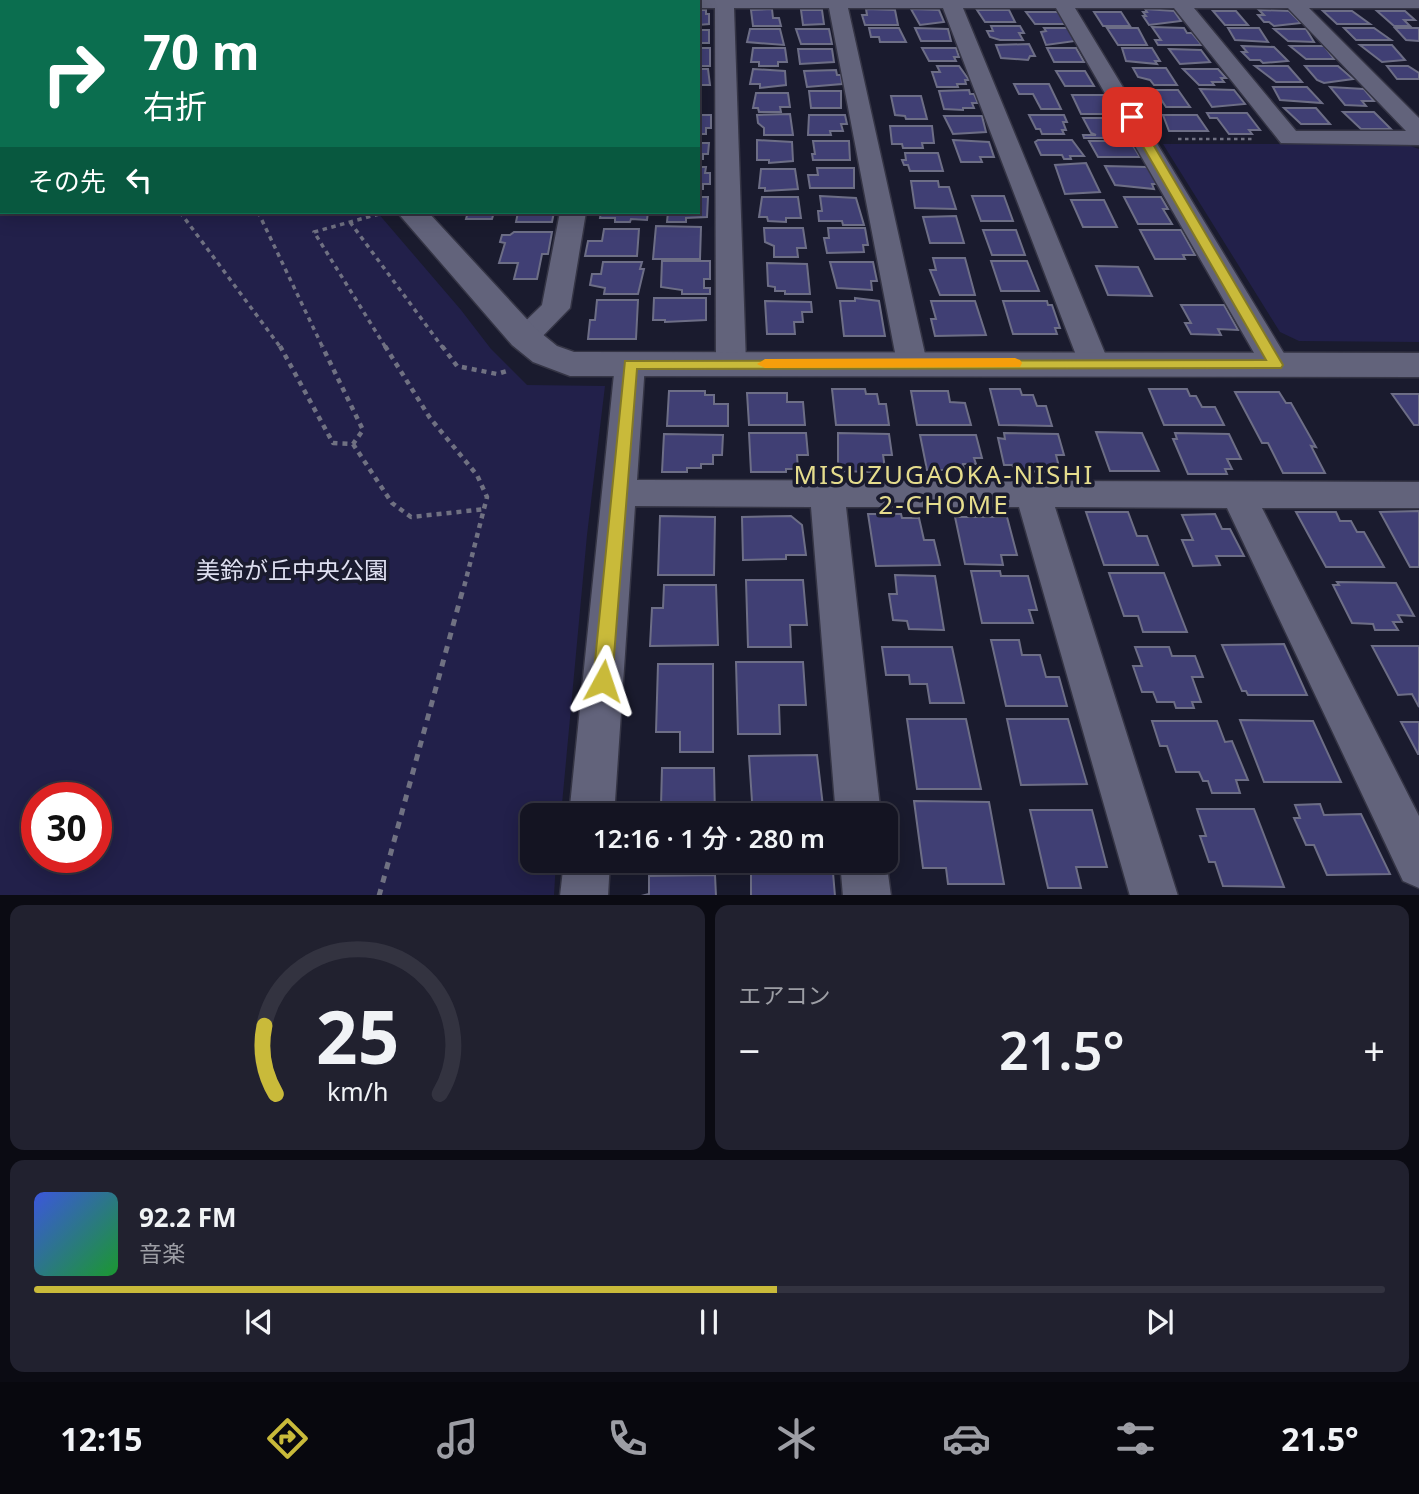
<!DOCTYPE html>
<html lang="ja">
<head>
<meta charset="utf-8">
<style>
  :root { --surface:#141422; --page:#21212f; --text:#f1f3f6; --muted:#9d9ea5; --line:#333340; --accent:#c9ba3a }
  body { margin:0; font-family:"Noto Sans","Noto Sans JP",sans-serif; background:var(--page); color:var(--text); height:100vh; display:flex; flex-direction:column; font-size:26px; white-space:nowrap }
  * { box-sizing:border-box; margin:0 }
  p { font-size:23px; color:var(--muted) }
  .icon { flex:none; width:38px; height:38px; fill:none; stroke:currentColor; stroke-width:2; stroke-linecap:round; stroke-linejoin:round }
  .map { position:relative; height:895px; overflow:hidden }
  .panel { display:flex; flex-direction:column; gap:10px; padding:10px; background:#0b0b13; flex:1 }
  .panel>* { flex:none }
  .guide { position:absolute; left:0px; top:0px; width:700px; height:214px; box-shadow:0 4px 18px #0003,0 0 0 2px var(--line); background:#0b6e4f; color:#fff; overflow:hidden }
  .speed { position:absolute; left:21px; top:782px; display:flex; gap:14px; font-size:35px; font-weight:700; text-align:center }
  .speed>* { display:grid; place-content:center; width:91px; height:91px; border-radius:50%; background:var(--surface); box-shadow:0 4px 18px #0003,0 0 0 2px var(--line); line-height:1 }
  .speed .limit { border:10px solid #d22; background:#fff; color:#111 }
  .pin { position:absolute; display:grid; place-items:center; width:60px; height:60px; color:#fff; margin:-30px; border-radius:14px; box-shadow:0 4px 10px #0006 }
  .me { position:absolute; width:77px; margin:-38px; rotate:5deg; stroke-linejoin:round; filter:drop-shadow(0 0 5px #0008) }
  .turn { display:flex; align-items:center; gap:24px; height:147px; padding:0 28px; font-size:32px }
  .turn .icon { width:91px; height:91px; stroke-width:2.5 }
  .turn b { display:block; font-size:49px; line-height:60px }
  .then { display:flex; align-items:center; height:66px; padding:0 28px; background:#0003; gap:14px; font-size:26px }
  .big { font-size:52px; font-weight:600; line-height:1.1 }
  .panel .widget { flex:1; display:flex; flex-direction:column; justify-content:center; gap:10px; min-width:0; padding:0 24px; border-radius:14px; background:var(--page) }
  .panel .dial { align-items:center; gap:0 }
  .dial svg { height:182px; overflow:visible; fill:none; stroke:var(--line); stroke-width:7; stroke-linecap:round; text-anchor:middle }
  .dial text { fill:var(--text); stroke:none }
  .song { display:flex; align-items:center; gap:21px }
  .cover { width:84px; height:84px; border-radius:10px; background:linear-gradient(135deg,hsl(230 70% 55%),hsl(130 70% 35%)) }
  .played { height:7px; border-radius:4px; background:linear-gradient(90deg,var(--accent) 55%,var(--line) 55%) }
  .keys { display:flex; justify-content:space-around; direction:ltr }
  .heat { display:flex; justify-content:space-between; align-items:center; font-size:38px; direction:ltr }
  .panel .tiles { flex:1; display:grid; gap:10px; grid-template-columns:1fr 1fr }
  .widget:last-child { grid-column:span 2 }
  .trip { position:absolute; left:520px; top:803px; width:378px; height:70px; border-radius:14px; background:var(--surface); box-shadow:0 4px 18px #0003,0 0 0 2px var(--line); font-weight:600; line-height:70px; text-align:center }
  .tabs { display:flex; height:112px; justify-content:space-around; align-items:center; background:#08080e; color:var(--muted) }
  .tabs .icon { width:49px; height:49px }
  .tabs .current { color:var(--accent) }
  .tabs b { font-size:32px; color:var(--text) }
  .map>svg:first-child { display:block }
</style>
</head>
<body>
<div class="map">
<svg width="1419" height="896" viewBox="0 0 1419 896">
  <rect width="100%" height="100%" fill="#1a1b2e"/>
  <path fill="#22204a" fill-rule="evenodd" d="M43 0H352L38 2Z
    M0 15 2 212H377L461 310 491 349 527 385 605 386 587 535 561 815 532 816V861H556L554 895H0ZM37 798H96V858H37Z
    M1163 144H1404L1419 149V342L1299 341 1280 332Z"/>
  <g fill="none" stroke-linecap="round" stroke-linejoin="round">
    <path fill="#474363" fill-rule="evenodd" d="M28 0 27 2H17Z
      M0 6H2L0 11Z"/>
  </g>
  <path fill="#403f74" stroke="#6d6e86" stroke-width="2" d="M772 9 773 18H779L781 26H753L751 10Z
    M866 9 895 10 898 25H865L862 15H867Z
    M911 9 939 10 944 22 920 25Z
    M1145 9 1174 11 1181 21 1149 25 1143 16H1146L1143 12H1147Z
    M698 10H706V14H709V24L698 25Z
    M801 10H822L824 24 803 25Z
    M977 10H1009L1015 22H985Z
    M1259 10 1289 11 1301 23 1274 26 1269 22H1264L1258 15H1264Z
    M1213 11H1236L1248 25H1225Z
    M1323 11H1352L1370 24H1337Z
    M1377 11H1405L1415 20H1404L1410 26H1394Z
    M1026 12H1058L1065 24H1035Z
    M1094 12H1121L1130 26H1103Z
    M991 26H1020L1024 33H1019L1023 40H1000L990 37 987 31H993Z
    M1152 27 1184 28 1187 33H1192L1202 45H1158L1155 40H1161Z
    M869 28H899L906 42H880L879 37H871Z
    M915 28 948 29 951 41H921Z
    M1044 28H1069L1075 41 1046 45 1041 32 1046 31Z
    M1107 28H1138L1147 45H1118Z
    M1228 28H1259L1268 42 1235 40Z
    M1344 28H1374L1391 40H1356Z
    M1395 28H1419V41L1406 40Z
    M750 29H780L784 45 747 42Z
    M796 29H829L832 44H801Z
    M1274 29H1306L1314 42 1288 41Z
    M698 30H709V43H698Z
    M1029 44 1035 56H1030L1028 60 1001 58 996 45Z
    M1360 45H1392L1405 60 1382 62Z
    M1242 46 1274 47 1288 61 1263 63 1260 60H1250L1242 52H1247Z
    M1290 46H1324L1334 59H1306Z
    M698 48H710V66H698Z
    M753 48H785L787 62H778V66H759V62H751Z
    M922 48H956L959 57H954L956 61H929Z
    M1047 48H1076L1084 62H1054Z
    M1122 48H1152L1160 61H1155L1157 64 1126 61Z
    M798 49H832L834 62 800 64Z
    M1169 49 1201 50 1210 62 1180 64Z
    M937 66H959L969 80H965L966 84H957L958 87H937L932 72H940Z
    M1255 66H1288L1302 82H1276Z
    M1305 66H1338L1353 79 1324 83 1317 80Z
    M1387 66H1408L1419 73V79H1397Z
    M1133 68H1166L1177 85H1154L1150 80 1138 77Z
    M698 69H708L710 85H698Z
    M753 69 785 71 786 85 760 88V84H750Z
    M1183 69H1218L1226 78H1221L1224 82H1212L1214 85H1199Z
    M836 70 837 75H841L842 84 807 87 804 71Z
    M1056 71H1085L1094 86H1065Z
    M1014 84H1049L1061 109H1041L1033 94H1019Z
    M1273 87H1307L1322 103 1280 100Z
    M1330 87 1364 89 1374 101H1362L1366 106 1345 105Z
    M1200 89 1234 90 1245 104 1212 107Z
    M969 90 970 94H974L978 103H972L974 108H963V110L944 109 939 91Z
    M1155 90H1178L1190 107H1166Z
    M809 91H841V108H811Z
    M756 93H788L790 107H780L781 112H759L758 108H753Z
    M1072 95H1104L1114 114H1081Z
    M891 96H921L927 119H906L905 116 895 115Z
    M1284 108H1316L1330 124H1301Z
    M1343 112H1374L1391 129H1361Z
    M1207 113H1247L1260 130H1249L1252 134H1229L1217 118H1210Z
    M790 114 793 135H764V128L758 123 757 115Z
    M698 115H711V128H706V134H698Z
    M809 115H845L847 124H841L843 131H830L831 135H808Z
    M1029 115H1064L1067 122H1063L1066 130H1062L1064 134H1042L1040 129H1036Z
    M1163 115H1197L1208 131H1169Z
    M944 116H982L986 132 953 134Z
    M1083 118H1118L1126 133H1106L1108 138H1084L1083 135H1096L1091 133Z
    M890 126H932L934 143H922L923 148H903L902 144H892Z
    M757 140 792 142 793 161 769 163V160H757Z
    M953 140 989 142 994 157H980L982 162H961Z
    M1038 140H1072L1084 156H1070L1071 159H1064L1062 155H1041L1035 142Z
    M813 141H849L850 160H813L812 154H815Z
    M1089 141H1130L1140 157H1098Z
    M698 143H709L708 154H703V159H698Z
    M905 153H938L943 171H910L908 165H904L902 160H906Z
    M1086 163 1100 192 1065 194 1055 165Z
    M1105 166 1147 167 1157 184H1152L1154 189 1115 185Z
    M698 167H706L705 173H710V184H703V189H698Z
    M817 168H854V188H810L808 175H818Z
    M761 169H795L798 189 765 191V188H759Z
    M911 181H938L939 187H949L956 209 915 208Z
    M820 196 856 198 864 225H843L842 221H819L818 211H822Z
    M972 196H1004L1013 221H981Z
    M698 197H708L707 217 686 218V222H667L668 212H698Z
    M762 197H798L801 218H786V222L768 221 767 217H759Z
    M1124 197H1161L1168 209H1163L1172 224H1138Z
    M1071 200H1104L1117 227H1083Z
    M468 212H494L492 219H466Z
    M518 212H554L552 222H516Z
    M601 212H648L647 220 631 219 630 222H615V218H600Z
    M956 216 964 243H930L923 217Z
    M656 226 701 227 700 259H653Z
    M764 228H803L806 248H797L798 257H774V246L765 242Z
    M828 228H865L868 245H863L864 252 827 253 824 238H829Z
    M604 229H639L637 256H585L588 241H602Z
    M983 230H1016L1025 255H992Z
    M1140 230H1181L1195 255H1183L1185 259H1155Z
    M514 232H552L548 254H542L537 279H514L518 263H499L505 243 500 242 502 235H510Z
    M933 258H965L975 295H940L930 270H936Z
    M662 261H710V279H704V288H710V294H682V290L661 287Z
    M991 261H1027L1039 291H1001Z
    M603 262H642L640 269H644L638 294H604L605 288 590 285 592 274H601Z
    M830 262H873L877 281H871L872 290 837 288Z
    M767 263 807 264 810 294H785V291H775V287L768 286Z
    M1096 266 1138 267 1152 296 1108 295Z
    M654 298H706V320L665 322V320H653Z
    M855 298 879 301 885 336H844L840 301H855Z
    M597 300H638L636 339H588L590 320H595Z
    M765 301 811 302 812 312H802L803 322H794L795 334H767Z
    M931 301H975L986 335 935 336 931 319H936Z
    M1003 301H1047L1048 305H1052L1060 328H1055L1057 334H1013Z
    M1181 305H1224L1238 330 1218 329 1221 335 1191 334 1185 323H1191Z
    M832 389H865L866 394H877L879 404H886L889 425H836Z
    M990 389H1020L1022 395H1033L1037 406H1046L1052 426 999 425Z
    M1149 389H1187L1190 396H1196L1202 407H1215L1224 425H1164Z
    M669 391H705V395H714V404H728V426H667Z
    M911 391H948L950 402 965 403 971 425H917Z
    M1235 392H1279L1286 403H1291L1316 447 1311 446 1325 473H1283L1268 443H1262Z
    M747 393H787V402H803L805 425H749Z
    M1392 394H1419V425H1414Z
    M1096 432 1142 433 1159 471H1110Z
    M749 433H806L808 455H797L798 469H786V472H751Z
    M838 433 889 434 892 455H883L885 468H873V472L838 471Z
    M1004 433 1058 434 1064 455H1056L1059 467 1054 466 1055 472 1017 471 1012 465H1004L998 438 1005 439Z
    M1175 433 1229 434 1241 459H1227L1232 469H1225L1227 474H1188L1173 439H1177Z
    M664 434 723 435 722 455H713V464H701V468H687V472H662Z
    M920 435H976L982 458H974L976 464H963L964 470H927Z
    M1419 511V567H1410L1380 512Z
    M1086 512H1128L1137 536H1147L1158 565H1104Z
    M1296 512H1336L1340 521H1351L1357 532H1364L1384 567H1326Z
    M868 514H901L902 518H919L924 540H934L940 565 876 566Z
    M1215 514 1222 529H1230L1244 556H1216L1220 565 1193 566 1182 540H1193L1182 515Z
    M660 516 715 517 714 575H658Z
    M791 516 802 525 806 555H786V559L743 560 742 517Z
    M955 517H1007L1017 555H1001L1003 565 965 564Z
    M971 571H1000L1001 576H1028L1037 610H1029L1033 623H982Z
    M1109 573H1164L1187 632H1143L1138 616H1124Z
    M895 575 935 576 944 630 909 629 907 621 893 620 889 594H897Z
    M746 580H803L807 625H790L791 647H748Z
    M1337 582 1396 583 1414 616 1398 615 1402 622H1393L1398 630H1375L1373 624 1352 623 1333 585H1339Z
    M664 585H716L718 645 650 646 652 608H663Z
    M991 640H1019L1022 655H1040L1046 677H1059L1067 706H1006Z
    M1284 644 1307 695H1248L1246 691H1242L1222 645Z
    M1372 646H1419V707L1412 694 1398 695Z
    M882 647H952L964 703H930L927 684H910L909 675H886Z
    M1135 647H1169L1172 656H1195L1203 677H1192L1201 702H1192L1194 708H1176L1174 702H1157L1153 692H1142L1133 666H1142Z
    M736 662H803L806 705H779L780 734H738Z
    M658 664H713V752H680V732H656Z
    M907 719H966L981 789H917Z
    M1007 719H1068L1087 784 1021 785Z
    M1240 720 1313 721 1341 782H1264Z
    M1152 721H1217L1225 742 1232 741 1248 780H1236L1240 793H1212L1208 781H1203L1199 772H1176L1167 746H1160Z
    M1401 722H1419V754H1418Z
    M817 755 824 815 753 816 749 756Z
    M662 768H714L715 816H650L651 807 661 806Z
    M914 801 989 802 1004 884H948L946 868H923Z
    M1320 804 1324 815 1361 814 1390 874 1327 875 1314 845H1306L1294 818H1300L1295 805Z
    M1197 809H1254L1284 887 1223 886 1215 862H1209L1200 836H1206Z
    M1030 810H1092L1107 867H1076L1081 888H1048Z
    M751 861H832L835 896H751Z
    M715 875 716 896H641L649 894V876Z"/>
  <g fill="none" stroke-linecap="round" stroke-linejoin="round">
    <defs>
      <path id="minor" d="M355 0H456L457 2H356Z
        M550 0H1419V8H1309L1419 118V145L1281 143 1174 8H1075L1291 365 1287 372 1276 375 1265 372 1056 8H963L1109 363 1105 370 1094 373 1083 370 1079 363 943 8H848L927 363 923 370 912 373 901 370 897 363 829 8H734L746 364 742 371 731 374 720 371 716 364 715 8H698V2H549ZM1194 8H1288L1406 131H1296Z
        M560 212H586L570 308 535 344 524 347 513 344 509 337 542 305Z
        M630 354 641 357 645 364 637 480 1419 482V508H1262L1419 816V888L1403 881 1227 508 1055 507 1178 896H1130L1019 507H846L881 816H836L811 507 635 506 614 816H569L615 364 619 357Z
        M886 859 891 896H843L840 861Z
        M564 861H610L608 896H560Z"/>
      <path id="tertiary" d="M475 0H497L474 2Z
        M397 212H428L536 329 557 346 574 352 1419 353V377L570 376 533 362 512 345Z"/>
    </defs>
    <use href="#minor" stroke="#353545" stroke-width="3"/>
    <use href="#tertiary" stroke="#353545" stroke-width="3"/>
    <path stroke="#707182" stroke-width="2.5" stroke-dasharray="3.5 3.5" stroke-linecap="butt" d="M327 2 338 1
      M2 42V45
      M1178 139H1253"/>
    <path stroke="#707182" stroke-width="3.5" stroke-dasharray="4.5 4.5" stroke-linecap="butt" d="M180 212 281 348
      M258 212 323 348
      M379 214 314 232 386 348
      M350 222 443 348"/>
    <path stroke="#707182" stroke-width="4.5" stroke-dasharray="5 5" stroke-linecap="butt" d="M280 346 333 443 353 444 363 430 322 346
      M385 346 430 418 477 475 487 497 463 591
      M442 346 457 366 497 374 510 370
      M353 444 392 503 411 517 486 509"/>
    <path stroke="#707182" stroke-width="5" stroke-dasharray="7 7" stroke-linecap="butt" d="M379 896 463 589"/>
    <use href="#minor" fill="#62637b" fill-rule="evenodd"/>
    <use href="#tertiary" fill="#62637b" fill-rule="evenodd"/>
  </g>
  <path fill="#c9ba3a" stroke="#837926" stroke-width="2" d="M1132 113 1137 117 1283 365 1281 368 637 369 612 681 609 687 603 690 596 687 593 681 625 361 1266 360 1126 117Z"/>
  <path fill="#f59e0b" d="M1015 358 1020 360 1022 363 1020 367 765 368 757 364 765 359Z"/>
  <g text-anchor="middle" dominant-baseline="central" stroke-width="7" stroke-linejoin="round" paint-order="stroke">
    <g font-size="24" fill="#dedff0" stroke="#1a1b2e">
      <text x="292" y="569">美鈴が丘中央公園</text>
    </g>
    <g font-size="26" letter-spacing="2" fill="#e5dc8d" stroke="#1a1b2e">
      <text x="944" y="474">MISUZUGAOKA-NISHI<tspan x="944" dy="30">2-CHOME</tspan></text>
    </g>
  </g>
</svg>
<div class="speed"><div class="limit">30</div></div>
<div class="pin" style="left:1132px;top:117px;background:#d93025"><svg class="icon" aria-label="arrive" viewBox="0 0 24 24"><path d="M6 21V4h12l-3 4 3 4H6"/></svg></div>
<svg class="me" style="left:603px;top:681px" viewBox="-20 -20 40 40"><path d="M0-17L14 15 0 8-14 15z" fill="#c9ba3a" stroke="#fff" stroke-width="4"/></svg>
<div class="trip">12:16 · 1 分 · 280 m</div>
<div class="guide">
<div class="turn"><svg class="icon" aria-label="right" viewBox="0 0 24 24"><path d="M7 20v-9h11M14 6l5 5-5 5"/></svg><div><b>70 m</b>右折</div></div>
<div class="then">その先<svg class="icon" aria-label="left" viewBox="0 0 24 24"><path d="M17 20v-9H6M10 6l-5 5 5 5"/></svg></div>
</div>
</div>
<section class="panel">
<div class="tiles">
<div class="widget dial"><svg viewBox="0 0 100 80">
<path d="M14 69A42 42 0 1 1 86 69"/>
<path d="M14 69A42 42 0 0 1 9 39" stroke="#c9ba3a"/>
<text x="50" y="56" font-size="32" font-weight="700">25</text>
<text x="50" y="72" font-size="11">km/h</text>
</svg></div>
<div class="widget"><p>エアコン</p>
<div class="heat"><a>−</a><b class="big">21.5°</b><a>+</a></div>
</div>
<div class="widget">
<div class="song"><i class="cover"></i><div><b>92.2 FM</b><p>音楽</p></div></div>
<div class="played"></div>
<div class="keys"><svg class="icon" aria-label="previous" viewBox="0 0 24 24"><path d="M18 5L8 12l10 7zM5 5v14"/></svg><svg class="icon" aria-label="pause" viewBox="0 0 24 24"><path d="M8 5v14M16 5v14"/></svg><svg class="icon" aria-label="next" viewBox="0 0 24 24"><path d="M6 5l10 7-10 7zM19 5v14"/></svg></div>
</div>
</div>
</section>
<nav class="tabs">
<b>12:15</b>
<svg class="icon current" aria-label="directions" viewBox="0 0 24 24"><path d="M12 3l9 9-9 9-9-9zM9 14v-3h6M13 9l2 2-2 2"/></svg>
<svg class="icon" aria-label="music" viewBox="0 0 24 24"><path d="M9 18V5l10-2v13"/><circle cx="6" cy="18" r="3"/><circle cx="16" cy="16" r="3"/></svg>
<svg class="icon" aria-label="phone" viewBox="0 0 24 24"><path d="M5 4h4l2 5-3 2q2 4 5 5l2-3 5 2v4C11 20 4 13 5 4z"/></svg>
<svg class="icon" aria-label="climate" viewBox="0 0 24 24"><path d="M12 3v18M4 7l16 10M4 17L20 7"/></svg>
<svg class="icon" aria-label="car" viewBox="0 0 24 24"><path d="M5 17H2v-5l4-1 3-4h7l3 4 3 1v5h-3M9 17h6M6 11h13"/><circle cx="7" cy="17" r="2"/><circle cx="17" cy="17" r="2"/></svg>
<svg class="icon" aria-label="filters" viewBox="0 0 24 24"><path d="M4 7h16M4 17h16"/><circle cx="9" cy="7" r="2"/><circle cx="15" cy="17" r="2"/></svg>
<b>21.5°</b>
</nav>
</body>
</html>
